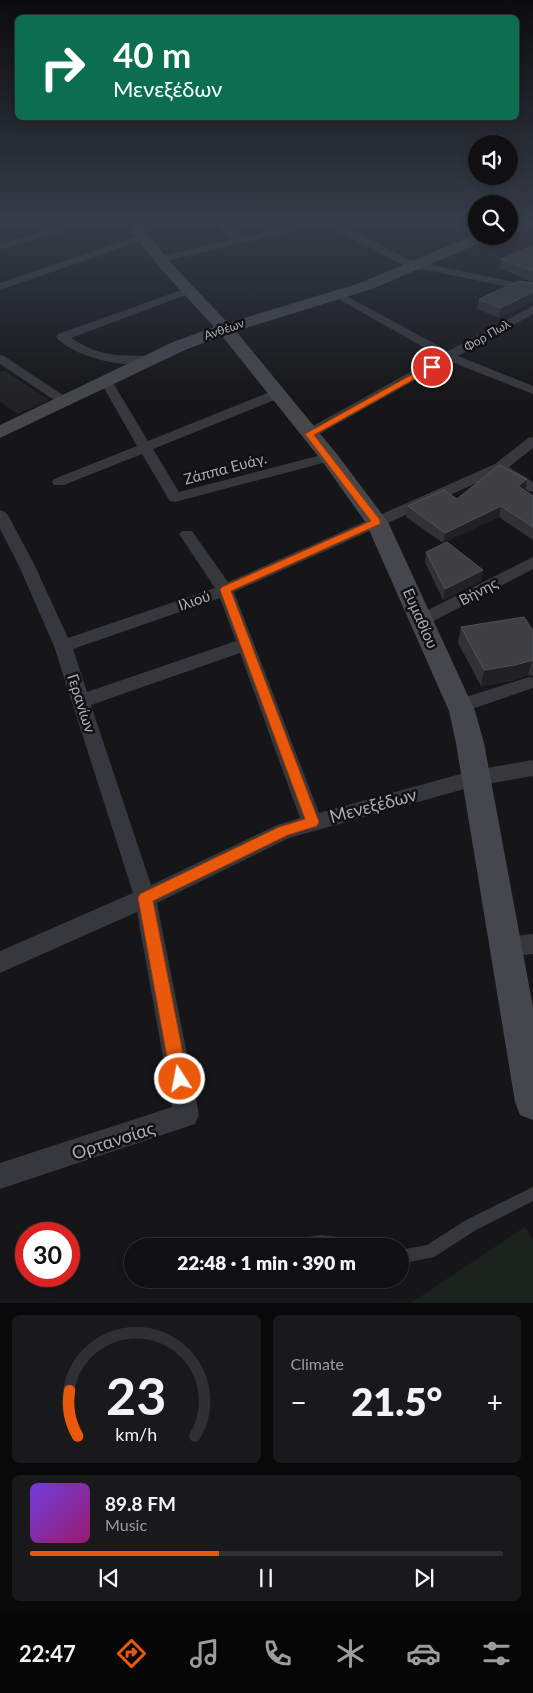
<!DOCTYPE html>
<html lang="en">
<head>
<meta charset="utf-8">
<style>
  :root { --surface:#101012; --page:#19191b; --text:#f1f3f6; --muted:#9c9d9f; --line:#303032; --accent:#ea580c }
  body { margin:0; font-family:Lato,sans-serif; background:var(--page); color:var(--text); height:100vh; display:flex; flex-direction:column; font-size:19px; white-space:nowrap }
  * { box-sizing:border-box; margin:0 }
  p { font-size:16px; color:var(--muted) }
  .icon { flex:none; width:28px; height:28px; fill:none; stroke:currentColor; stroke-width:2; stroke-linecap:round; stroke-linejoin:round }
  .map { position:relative; height:1303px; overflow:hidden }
  .drawer { display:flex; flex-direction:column; gap:12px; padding:12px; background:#09090a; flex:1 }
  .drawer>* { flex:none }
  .top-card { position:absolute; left:15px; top:15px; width:504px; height:105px; border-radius:8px; box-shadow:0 2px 8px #0003,0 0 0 1px var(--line); background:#0b6e4f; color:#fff; overflow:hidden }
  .tools { position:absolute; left:468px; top:135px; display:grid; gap:10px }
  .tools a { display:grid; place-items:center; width:50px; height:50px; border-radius:50%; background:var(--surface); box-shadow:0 2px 8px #0003,0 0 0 1px var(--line); font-size:25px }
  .speed { position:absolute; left:15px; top:1222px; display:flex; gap:10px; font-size:25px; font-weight:700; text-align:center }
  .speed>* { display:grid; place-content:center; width:65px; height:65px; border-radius:50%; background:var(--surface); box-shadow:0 2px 8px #0003,0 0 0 1px var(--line); line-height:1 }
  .speed .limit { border:8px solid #d22; background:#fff; color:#111 }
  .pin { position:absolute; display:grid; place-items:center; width:42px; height:42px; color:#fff; margin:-21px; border:2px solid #fff; border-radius:50%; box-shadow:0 1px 5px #0007 }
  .me { position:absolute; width:55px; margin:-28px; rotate:349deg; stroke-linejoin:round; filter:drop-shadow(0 0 4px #0008) }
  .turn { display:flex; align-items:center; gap:18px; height:105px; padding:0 15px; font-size:22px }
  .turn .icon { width:65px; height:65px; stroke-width:2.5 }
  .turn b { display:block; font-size:35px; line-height:42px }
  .big { font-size:38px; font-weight:800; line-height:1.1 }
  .drawer .tile { flex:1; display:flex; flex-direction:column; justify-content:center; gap:8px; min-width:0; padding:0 18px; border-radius:8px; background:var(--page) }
  .drawer .dial { align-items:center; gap:0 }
  .dial svg { height:130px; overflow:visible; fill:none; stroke:var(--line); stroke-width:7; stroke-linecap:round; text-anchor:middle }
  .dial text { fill:var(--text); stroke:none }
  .song { display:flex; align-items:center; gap:15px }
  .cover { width:60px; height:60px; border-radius:8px; background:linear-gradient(135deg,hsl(260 70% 55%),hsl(320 70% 35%)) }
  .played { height:5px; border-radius:2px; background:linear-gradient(90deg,var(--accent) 40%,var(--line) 40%) }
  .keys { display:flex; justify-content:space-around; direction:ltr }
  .heat { display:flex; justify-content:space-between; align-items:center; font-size:28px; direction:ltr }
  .drawer .tiles { flex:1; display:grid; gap:12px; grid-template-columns:1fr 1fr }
  .tile:last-child { grid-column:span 2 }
  .trip { position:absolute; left:124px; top:1238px; width:285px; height:50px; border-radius:25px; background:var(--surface); box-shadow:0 2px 8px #0003,0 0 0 1px var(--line); font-weight:800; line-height:50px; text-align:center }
  .tab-bar { display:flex; height:80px; justify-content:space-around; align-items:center; background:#060607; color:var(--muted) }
  .tab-bar .icon { width:35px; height:35px }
  .tab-bar .current { color:var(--accent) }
  .tab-bar b { font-size:22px; color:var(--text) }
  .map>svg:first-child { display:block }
</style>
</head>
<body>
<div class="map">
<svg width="533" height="1303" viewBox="0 0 533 1303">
  <rect width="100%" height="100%" fill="#161618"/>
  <path fill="#222225" d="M5 371 50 400 18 414 0 402V372Z"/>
  <path fill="#1c231d" d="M525 1227 533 1241V1303H411Z"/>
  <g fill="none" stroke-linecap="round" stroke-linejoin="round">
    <path fill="#37383d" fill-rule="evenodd" d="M533 1187V1201L476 1230 434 1257 400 1264V1250L427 1245 466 1220Z
      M321 1235 356 1239 361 1241 363 1246H293L295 1241 307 1237Z
      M226 1279H243L241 1284 232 1288 227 1286 225 1281Z"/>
    <path fill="#37383d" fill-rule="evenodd" d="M15 219H34L32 221 0 228V222Z
      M86 219H101L99 221 0 250V244Z
      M206 219H217L243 237 316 219H335L333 221 410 260 533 286V292L403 265 323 224 161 262 157 261 156 259 157 257 233 239Z
      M143 234 147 235V239L0 290V283Z
      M190 287 196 290 194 292 71 338C101 357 115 355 149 356L153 357 155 360 153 363C128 369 74 358 56 337L58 334Z
      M339 292 448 351 533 306V314L458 356 533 386V394L449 361 314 437H304L302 434 304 431 439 356 335 297 333 295Z
      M0 355 4 356 72 401 70 404H60L0 364Z
      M106 377 112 381 148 441 272 391H282L283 394 282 397 153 449 179 492 329 453 336 457 334 460 175 502 170 501 168 498 142 454 64 485H54L52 482 54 479 137 446 100 381Z
      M533 437V448L509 467 533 482V492L528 491 501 472 234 592 319 813 475 770 533 760V776L475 786 289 838 157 903 199 1115 195 1124 0 1189V1163L172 1107 137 912 0 973V951L133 893 54 646 19 566 0 529V510L5 512 8 515 35 566 68 638 215 588 179 534 182 531H192L228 582 495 464 528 438ZM220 598 236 641 87 692 73 649ZM240 653 300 818 277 825 151 885 91 705Z
      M533 557V569L428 624 422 626 416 624 414 620 416 616Z
      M529 677 533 678V688L460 713 453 711 451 706 453 701Z
      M533 934V954L505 957 497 954 494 947 497 940 505 937Z"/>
    <path fill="#45474d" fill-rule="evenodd" d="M121 219H136L171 263 228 323 360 283 476 234V236H491L489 239 372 289 236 331 336 453 388 522 475 711 484 743 533 1007V1120L520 1115 515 1102 456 743 449 711 366 523 322 461 222 336 185 350 0 438V425L173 342 214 327 161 269Z
      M533 221V229L509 234V226Z"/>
  </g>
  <path fill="#323236" d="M533 245V301L499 318 477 309 479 299 532 283V282L499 268 501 259Z
    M524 490 533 496V540L499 517 443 543 406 517 408 506 525 490Z
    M426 552 481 581 443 600 425 562Z
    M461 627 533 631V676L528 675 511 681 481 686 458 643Z"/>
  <path fill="#212124" d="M533 292V301L499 318 500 308Z
    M527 479 525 490 516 497 518 486Z
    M501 506 499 517 443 543 445 533Z
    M483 570 481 581 443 600 445 589Z
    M532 660 528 675 511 681 481 686 484 670Z"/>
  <path fill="#3f3f44" stroke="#4f5156" d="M533 245V271L501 259Z
    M519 281 533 283V292L500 308 479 299Z
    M499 465 527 479 518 486 533 496V527L501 506 445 533 408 506 444 490 457 499Z
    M447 542 483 570 445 589 426 552Z
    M524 617 533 631V660L515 665 484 670 461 627Z"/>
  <linearGradient id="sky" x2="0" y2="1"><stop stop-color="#0c0c0d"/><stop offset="0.55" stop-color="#363c48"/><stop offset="1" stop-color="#363c48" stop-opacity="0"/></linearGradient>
  <rect width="533" height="401" fill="url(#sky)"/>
  <path fill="#ea580c" stroke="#983908" d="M429 365 436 367 314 435 380 520V524L231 591 319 822 317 826 288 835 153 901 188 1079 185 1085 180 1087 174 1085 171 1079 138 898 140 894 279 827 305 819 220 590 222 587 371 521 305 434Z"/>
  <g text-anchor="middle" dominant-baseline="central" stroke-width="5" stroke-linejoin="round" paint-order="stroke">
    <g font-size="12" fill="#a8adb8" stroke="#111113">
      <text transform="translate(224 329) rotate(-19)">Ανθέων</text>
      <text transform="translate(487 335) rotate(-30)">Φορ Πωλ</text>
    </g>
    <g font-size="15" fill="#a8adb8" stroke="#111113">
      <text transform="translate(225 468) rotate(-15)">Ζάππα Ευάγ.</text>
      <text transform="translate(478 591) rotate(-28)">Βήνης</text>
      <text transform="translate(194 600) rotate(-19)">Ιλιού</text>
      <text transform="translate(421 618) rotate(66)">Ευμαθίου</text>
      <text transform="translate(82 703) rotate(72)">Γερανίων</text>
    </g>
    <g font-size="18" fill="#a8adb8" stroke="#111113">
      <text transform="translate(373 805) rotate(-15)">Μενεξέδων</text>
      <text transform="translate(113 1140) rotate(-18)">Ορτανσίας</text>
    </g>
  </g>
</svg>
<div class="tools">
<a><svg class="icon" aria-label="sound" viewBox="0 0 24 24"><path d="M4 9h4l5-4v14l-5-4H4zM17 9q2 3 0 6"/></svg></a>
<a><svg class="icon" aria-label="search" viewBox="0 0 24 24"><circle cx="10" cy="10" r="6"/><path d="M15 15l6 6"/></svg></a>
</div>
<div class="speed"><div class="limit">30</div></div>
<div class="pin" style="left:432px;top:367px;background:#d93025"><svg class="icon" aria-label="arrive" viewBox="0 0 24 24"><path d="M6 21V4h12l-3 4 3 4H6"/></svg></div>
<svg class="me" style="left:180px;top:1079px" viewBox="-20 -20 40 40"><circle r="17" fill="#ea580c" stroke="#fff" stroke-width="3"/><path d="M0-11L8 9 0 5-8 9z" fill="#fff"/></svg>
<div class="trip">22:48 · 1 min · 390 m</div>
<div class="top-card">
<div class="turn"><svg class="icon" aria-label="right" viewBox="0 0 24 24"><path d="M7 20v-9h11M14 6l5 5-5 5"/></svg><div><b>40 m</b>Μενεξέδων</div></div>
</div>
</div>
<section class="drawer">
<div class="tiles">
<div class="tile dial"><svg viewBox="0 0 100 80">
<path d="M14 69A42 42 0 1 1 86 69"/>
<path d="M14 69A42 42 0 0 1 9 41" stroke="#ea580c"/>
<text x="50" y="56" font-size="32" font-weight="700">23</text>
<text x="50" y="72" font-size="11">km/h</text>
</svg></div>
<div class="tile"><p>Climate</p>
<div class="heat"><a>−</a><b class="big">21.5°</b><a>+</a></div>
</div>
<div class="tile">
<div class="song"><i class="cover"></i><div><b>89.8 FM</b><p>Music</p></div></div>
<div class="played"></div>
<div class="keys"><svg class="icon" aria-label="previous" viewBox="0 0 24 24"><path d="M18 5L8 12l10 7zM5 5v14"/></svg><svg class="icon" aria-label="pause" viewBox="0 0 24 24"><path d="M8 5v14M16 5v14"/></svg><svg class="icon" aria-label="next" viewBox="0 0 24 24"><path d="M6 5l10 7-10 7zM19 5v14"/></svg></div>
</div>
</div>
</section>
<nav class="tab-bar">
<b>22:47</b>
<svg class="icon current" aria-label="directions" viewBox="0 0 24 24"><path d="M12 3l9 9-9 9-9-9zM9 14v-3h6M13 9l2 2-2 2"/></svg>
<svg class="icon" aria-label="music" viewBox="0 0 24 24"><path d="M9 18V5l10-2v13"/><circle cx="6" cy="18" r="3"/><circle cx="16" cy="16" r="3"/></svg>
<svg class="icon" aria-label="phone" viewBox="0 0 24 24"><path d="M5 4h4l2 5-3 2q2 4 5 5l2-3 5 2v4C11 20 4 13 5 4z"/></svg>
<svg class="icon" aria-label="climate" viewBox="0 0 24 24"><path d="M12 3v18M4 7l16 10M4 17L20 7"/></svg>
<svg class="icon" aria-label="car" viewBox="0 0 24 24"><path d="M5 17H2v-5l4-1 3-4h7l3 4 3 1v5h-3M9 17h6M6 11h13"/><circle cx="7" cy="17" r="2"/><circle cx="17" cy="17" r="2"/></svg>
<svg class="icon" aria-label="filters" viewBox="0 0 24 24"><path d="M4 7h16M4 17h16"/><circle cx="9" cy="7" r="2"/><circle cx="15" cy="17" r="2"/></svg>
</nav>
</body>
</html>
